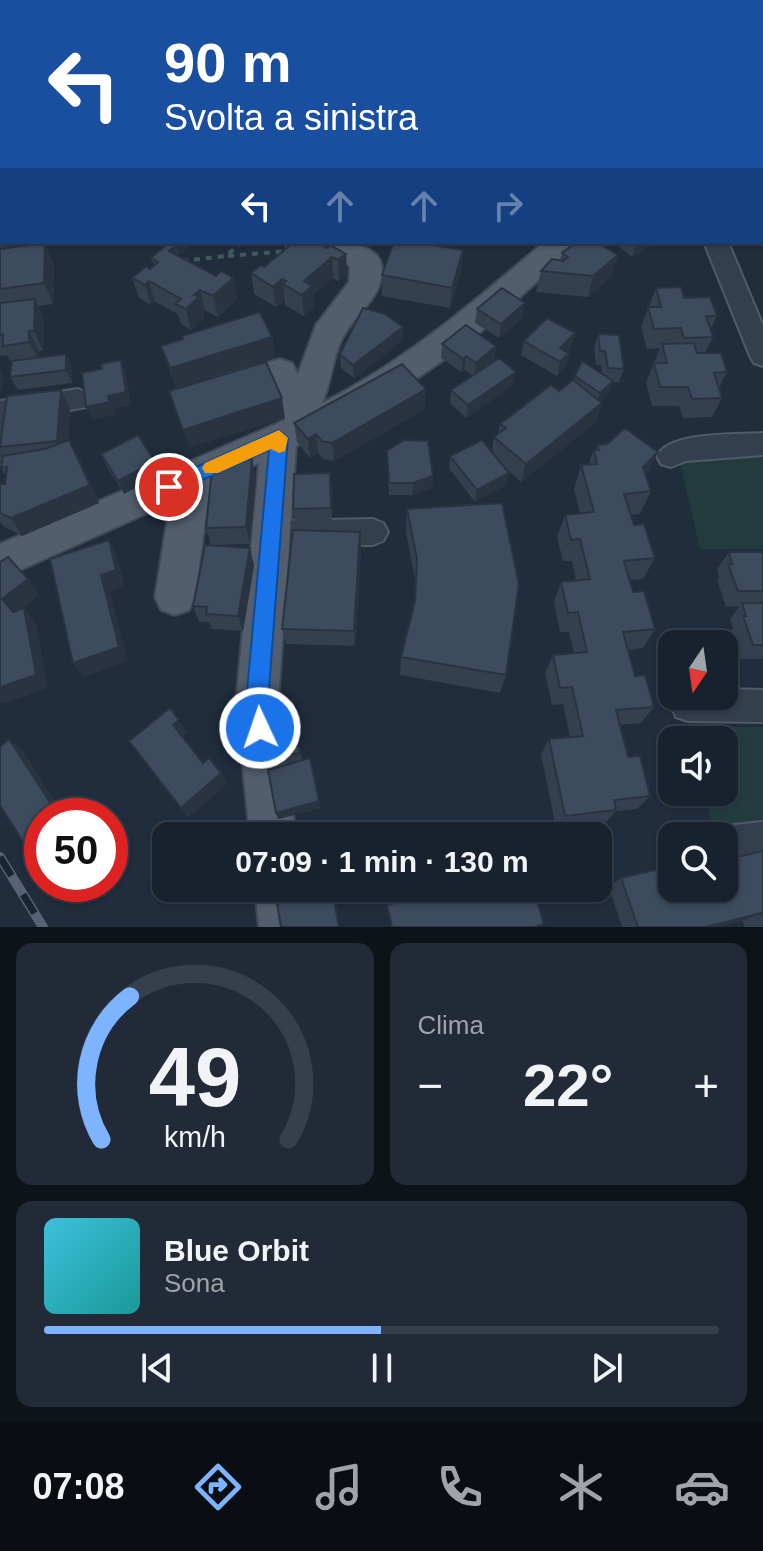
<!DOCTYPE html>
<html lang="it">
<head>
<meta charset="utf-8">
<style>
  :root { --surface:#18222e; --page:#212a36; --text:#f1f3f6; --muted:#9fa4aa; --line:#363f4a; --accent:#7eb3ff }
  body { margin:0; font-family:Helvetica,sans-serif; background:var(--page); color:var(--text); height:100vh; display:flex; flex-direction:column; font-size:30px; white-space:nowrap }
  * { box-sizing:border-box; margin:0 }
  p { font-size:26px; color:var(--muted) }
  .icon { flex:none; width:44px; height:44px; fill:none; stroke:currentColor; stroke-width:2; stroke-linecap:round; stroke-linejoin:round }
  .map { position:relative; height:927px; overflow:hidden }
  .panel { display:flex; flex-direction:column; gap:16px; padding:16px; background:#0d1319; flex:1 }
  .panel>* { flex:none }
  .top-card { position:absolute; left:0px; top:0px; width:764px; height:244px; box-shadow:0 2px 6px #0004,0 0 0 2px var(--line); background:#1a4fa0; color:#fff; overflow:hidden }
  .needle { width:52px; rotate:193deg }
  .controls { position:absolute; left:658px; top:630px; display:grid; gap:16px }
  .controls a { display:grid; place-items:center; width:80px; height:80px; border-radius:16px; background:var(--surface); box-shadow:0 2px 6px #0004,0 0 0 2px var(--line); font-size:40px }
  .speed { position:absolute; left:24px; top:798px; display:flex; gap:16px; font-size:40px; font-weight:700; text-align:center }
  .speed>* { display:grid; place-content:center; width:104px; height:104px; border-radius:50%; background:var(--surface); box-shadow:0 2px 6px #0004,0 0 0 2px var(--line); line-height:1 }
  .speed .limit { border:12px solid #d22; background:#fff; color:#111 }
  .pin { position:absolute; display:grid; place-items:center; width:68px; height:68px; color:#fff; margin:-34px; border:4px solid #fff; border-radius:50%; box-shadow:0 2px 8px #0007 }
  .me { position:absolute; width:88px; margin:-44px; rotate:357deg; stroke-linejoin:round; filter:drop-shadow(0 0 6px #0008) }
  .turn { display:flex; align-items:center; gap:28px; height:168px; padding:0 32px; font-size:36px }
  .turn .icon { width:104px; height:104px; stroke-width:2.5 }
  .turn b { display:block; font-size:56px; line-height:68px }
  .lanes { display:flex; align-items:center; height:76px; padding:0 32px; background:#0003; justify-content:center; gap:40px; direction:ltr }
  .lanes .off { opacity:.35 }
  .big { font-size:60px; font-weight:700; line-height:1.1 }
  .panel .card { flex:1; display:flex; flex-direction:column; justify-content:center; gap:12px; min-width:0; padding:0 28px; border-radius:16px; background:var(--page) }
  .panel .dial { align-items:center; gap:0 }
  .dial svg { height:208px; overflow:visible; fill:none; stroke:var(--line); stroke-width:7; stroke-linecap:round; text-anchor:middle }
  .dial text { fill:var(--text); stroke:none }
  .song { display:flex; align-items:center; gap:24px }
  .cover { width:96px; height:96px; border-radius:12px; background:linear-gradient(135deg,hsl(190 70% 55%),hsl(180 70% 35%)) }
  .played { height:8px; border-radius:4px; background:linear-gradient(90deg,var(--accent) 50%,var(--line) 50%) }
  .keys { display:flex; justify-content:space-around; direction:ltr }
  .heat { display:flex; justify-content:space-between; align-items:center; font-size:44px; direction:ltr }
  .panel .tiles { flex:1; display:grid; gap:16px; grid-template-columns:1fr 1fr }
  .card:last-child { grid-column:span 2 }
  .trip { position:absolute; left:152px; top:822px; width:460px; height:80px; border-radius:16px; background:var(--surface); box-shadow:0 2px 6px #0004,0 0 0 2px var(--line); font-weight:700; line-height:80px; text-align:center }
  .dock { display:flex; height:128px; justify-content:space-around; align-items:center; background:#0a0e12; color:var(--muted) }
  .dock .icon { width:56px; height:56px }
  .dock .current { color:var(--accent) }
  .dock b { font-size:36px; color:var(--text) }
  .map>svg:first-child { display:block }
</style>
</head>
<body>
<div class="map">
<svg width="763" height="927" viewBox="0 0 763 927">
  <rect width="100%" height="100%" fill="#202d3d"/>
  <path fill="#223c3e" d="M763 451V549H700L678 454Z
    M698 727H763V831L712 836 706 792H724V740H699Z"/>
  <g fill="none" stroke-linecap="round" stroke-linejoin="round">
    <defs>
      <path id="minor" d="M163 0H182L162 2Z
        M762 143H763V157H762Z
        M704 242H728L763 326V366L754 363 750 356Z
        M78 389 87 393 91 400 87 407 18 419 10 461 0 464V401Z
        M763 433V455L686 461 671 467 661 464 657 456C670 431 736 435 763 433Z
        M373 519 383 523 388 532 383 541 373 545 271 547 261 543 256 534 261 525 271 521Z
        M724 689 763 690V722L688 721 676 717 671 705 675 696H724Z
        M763 822V858L724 862V836H709L711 831 724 826Z"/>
      <path id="major" d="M312 242C340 242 396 240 379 286 372 305 352 319 343 337 332 357 332 382 322 403 405 361 474 302 544 242H578L574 249 468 343 380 404 296 446 278 702 296 836H250L236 702 259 463 210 485 195 597 189 610 175 615 161 610 155 597 170 503 0 579V544L285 420 270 388 226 400 214 396 209 387 214 378 280 359 292 363 298 374 316 325 349 282 350 266 316 249Z
        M255 888H303L307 927H259Z"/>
    </defs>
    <use href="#minor" stroke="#505a68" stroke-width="4"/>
    <use href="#major" stroke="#3e4856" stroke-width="4"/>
    <path stroke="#40595b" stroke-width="4" stroke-dasharray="6 6" stroke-linecap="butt" d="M286 250 289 242
      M228 256 287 251
      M182 261 226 256 242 242"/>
    <use href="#minor" fill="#343f4d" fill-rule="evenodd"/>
    <use href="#major" fill="#525e6d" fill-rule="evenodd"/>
    <defs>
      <path id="rail" d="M0 857 43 927"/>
    </defs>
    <use href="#rail" stroke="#566375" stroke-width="10"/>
    <use href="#rail" stroke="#1a2432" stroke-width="7" stroke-dasharray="22" stroke-linecap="butt"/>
  </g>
  <path fill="#344050" d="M15 0H50V2H19Z
    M100 0H166L164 2H100Z
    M191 0H275V2H192Z
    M332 0H376V2H332Z
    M728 0H763V73L762 2H728Z
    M2 154V242H16L12 248 54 264 53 304 38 306 44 319 43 351H39V358L66 354 72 368V383L18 390 10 377 12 363 7 355 0 356V155Z
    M157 242H187L188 247 178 255 177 254V256L216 276 233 278 237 298 218 317 205 310 203 312 204 318 191 330 181 324 178 314 155 302 151 305 139 298 132 278 154 266 151 258 165 247Z
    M294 242H329V246L346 254 347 275 339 281 333 278 313 295 314 307 304 316 285 305V300L276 307 254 294 251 273 264 267Z
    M613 242H658L632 257Z
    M463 250 461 271 450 308 382 296V275Z
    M562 253 612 276 588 297 536 292 541 271 560 260Z
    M656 288 684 298 717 316 710 330 713 337 705 353 727 372 719 388 722 398 712 417 683 418 679 406H652L646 383 660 348 647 349 641 327Z
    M477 309 523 317 499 338 475 323Z
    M403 327 402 341 354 378 341 368 340 354Z
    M575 333 571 347 567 352 569 353 566 366 557 376 521 355 524 341Z
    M598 334 624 369 619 382H612L608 394 600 402 602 403 596 422 521 482 506 468V485L475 502 449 468 450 456 492 451 494 437 498 434 500 424 559 391 574 381 575 376 602 374 601 365H596L594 348Z
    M272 337 275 357 176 388 161 346Z
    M442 344 496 346 494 360 488 365 513 385 466 418 450 403 451 390 472 375 464 370 461 372 441 358Z
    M70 409 68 440H69L79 458 99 503 22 536 3 526 0 522V484H5L6 476 1 468 6 456 0 447Z
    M425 409 334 461 323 459 318 453 310 458 297 442 294 423Z
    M597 445 658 452 646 477 651 491 640 514 631 515 634 525 655 558 643 579 630 580 633 592 655 629 643 648 628 650 635 676 654 707 641 723 620 725 628 757 650 796 637 809 616 811 605 823 556 828 541 754 549 739 570 737 563 704 552 705 545 673 553 655 574 653 569 632H560L554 602 561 582 576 580 572 561H563L557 537 565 515 580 513 574 489 581 465H588L594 450H596Z
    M387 451 433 476 432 488 412 495H389Z
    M101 454 160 474 124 494 107 467Z
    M252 460 256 478 250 544 211 545 206 528Z
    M332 485V520L295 521 293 509Z
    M407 509 506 675 500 693 400 675 401 657 414 603 415 580 406 532Z
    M361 549 355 646 286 644 282 629Z
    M729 552H763V659H740L730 631 733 628 730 619 740 606 726 607 717 580 719 577 717 569Z
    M254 565 243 631 212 629 209 622H199L193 606Z
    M295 709 302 761 321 808 278 819 298 761 275 766 272 758Z
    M763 851V927H745L742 921 717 927H622L609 887 621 878 737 857Z"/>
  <path fill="#2a3441" d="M34 0H50V2H35Z
    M152 0H166L164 2H153Z
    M256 0H275V2H254Z
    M2 181V213L0 212V183Z
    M4 242H16L9 252Z
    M175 242H187L188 247 178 255Z
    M323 242H329L330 257 320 244Z
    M637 242H658L632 257Z
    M45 243 54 264 53 304 44 283Z
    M175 246 180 267 169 251Z
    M463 250 461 271 450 308 452 288Z
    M346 254 347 275 339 281 338 260Z
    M618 255 612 276 588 297 593 276Z
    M332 257 333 278 313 295 314 307 304 316 302 295 304 281Z
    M233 278 237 298 218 317 213 296Z
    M282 279 285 300 276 307 273 287Z
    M149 281 155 302 151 305 145 285Z
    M200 290 205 310 203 312 204 318 191 330 186 309 194 295Z
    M35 299 44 319 43 351 34 331Z
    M525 303 523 317 499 338 501 324Z
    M403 327 402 341 354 378 353 365Z
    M29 331 39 351V362L29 342Z
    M575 333 571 347 557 362 560 348Z
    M272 337 275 357 176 388 170 368Z
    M496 346 494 360 474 377 476 363Z
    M569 353 566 366 557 376 560 362Z
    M66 354 72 368V383L66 370Z
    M466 356 464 370 461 372 463 359Z
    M121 360 126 373 131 405 114 409 115 415 92 420 86 407 108 396Z
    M0 371 3 376 2 392 0 389Z
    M516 372 513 385 466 418 468 405Z
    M613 381 608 394 596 406 600 393Z
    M426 389 425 409 334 461 332 443Z
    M61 390 70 409 66 459 57 441Z
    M282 398 285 418 189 448 183 430Z
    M602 403 596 422 521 482 526 464Z
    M316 434 318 453 310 458 308 439Z
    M69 440 99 503 22 536 11 518Z
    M658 452 648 475 633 490 643 467Z
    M252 460 256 478 250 544 246 527Z
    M155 462 160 474 124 494 118 481Z
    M509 473 506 485 475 502 477 490Z
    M433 476 432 488 412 495 413 483Z
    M360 532 361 549 355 646 354 631Z
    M109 540 117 557 125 586 110 591 128 661 84 677 73 663 101 575Z
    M250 548 254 565 243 631 238 616Z
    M28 579 40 595 15 615 2 599Z
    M24 608 36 623 48 688 3 704 0 702V687Z
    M293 700 295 709 302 761 300 753Z
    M179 720 187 733 181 737 173 725Z
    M9 739 23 751 65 816H59Z
    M310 758 321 808 278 819 276 813Z
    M221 773 227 784 188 818 181 808Z
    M71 884H91L70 902 57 896Z
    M762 913 742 921 717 927H706Z"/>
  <path fill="#3c4b5d" stroke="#2a3441" stroke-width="2" d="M100 0H128L129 2H102Z
    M232 0H256L254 2H240Z
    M735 0H763V21H762V2H737Z
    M762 110 763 111 762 131Z
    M762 153H763L762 193Z
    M1 154 2 181 0 183V155Z
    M0 195H2V228L0 230Z
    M294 242H323L320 244 327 248 330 245 346 254 338 260 332 257 304 281 312 286 302 295 283 284 286 281 282 279 273 287 251 273 261 265 264 267Z
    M394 242H415L463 250 452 288 382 275Z
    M576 242H596L618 255 593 276 541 271 552 259 563 261 568 257 562 253Z
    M45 243 44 283 0 289V249Z
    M169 243 175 246 169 251 216 276 221 271 233 278 213 296 200 290 194 295 199 297 186 309 175 304 181 299 149 281 145 285 132 278 146 266 150 269 158 262 151 258Z
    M681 287 684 298 710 297 717 316H706L713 337 684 338 681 328 654 329 648 307H661L656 288Z
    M502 288 525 303 501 324 477 309Z
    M35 299 34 331H29V342L3 346V334L0 335V303Z
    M363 308 385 314 403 327 353 365 340 354Z
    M260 312 272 337 170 368 161 346 183 339 182 336Z
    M547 318 575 333 560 348 569 353 560 362 524 341Z
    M466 325 496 346 476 363 466 356 463 359 442 344Z
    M598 334 619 335 624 369 608 368 605 351H600Z
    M694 343 697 353H721L727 372 714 373 722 398 692 399 688 387H660L654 363H667L662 344Z
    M66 354V370L10 377 12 361Z
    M499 358 516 372 468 405 451 390Z
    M121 360 126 392 108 396 109 402 86 407 82 373 102 369 101 364Z
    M582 361 613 381 600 393 575 376Z
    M266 362 282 398 183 430 169 391Z
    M402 364 426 389 332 443 322 441 316 434 308 439 294 423Z
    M573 380 602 403 526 464 494 437 506 428 500 424 551 385 559 391Z
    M61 390 57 441 0 447 7 396Z
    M625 428 658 452 643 467 651 491 624 494 634 525 644 524 655 558 624 561 633 592 644 591 655 629 623 632 635 676 645 675 654 707 616 710 628 757 640 756 650 796 614 800 616 810 565 816 549 739 583 736 572 687 560 688 553 655 587 652 578 612 568 613 561 582 590 579 580 539 571 540 565 515 594 512 581 465 597 464 594 450H599L597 445 607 444Z
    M138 435 155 462 118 481 101 454Z
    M69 440 90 485 11 518 0 513V484H5L7 467 1 468 3 456 45 449Z
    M404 440 428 441 433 476 413 483H389L387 451Z
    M482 440 509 473 477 490 450 456Z
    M213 460H252L246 527 206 528Z
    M330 473 331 508 293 509 294 474Z
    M502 503 519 584 506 675 401 657 415 601 417 559 407 509Z
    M293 530 360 532 354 631 282 629Z
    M109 540 116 570 101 575 119 647 73 663 50 559Z
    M205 545 250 548 238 616 206 614 207 607 193 606Z
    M729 552H763V591H738L728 564H732Z
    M8 557 28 579 2 599 13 612 24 608 36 675 0 687V562Z
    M742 603H763V645H753L743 616H746Z
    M293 700 300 753 272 758 267 704Z
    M170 708 179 720 173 725 203 763 209 758 221 773 181 808 129 741Z
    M9 739 59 816H42V872L0 805V747Z
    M310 758 319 801 276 813 268 770Z
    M731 843 737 857 763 851V916L762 913 706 927H638L621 878 672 866V888H724V844Z
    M49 884H71L57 896Z
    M282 888H332L339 927H281L277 904 285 902Z
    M453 888H533L544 924 534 927H392L387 905Z"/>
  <path fill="#1a73e8" stroke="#114b97" stroke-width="2" d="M279 430 288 438 268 702 271 728 268 736 260 739 252 736 246 702 269 450 169 495 162 493 160 487 162 482Z"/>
  <path fill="#f59e0b" d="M279 430 288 438 285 451 279 453 271 449 218 473H205L202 468 205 463Z"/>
</svg>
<div class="controls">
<a><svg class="needle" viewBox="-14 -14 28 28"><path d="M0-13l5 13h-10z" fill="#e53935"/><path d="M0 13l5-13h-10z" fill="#9fa4aa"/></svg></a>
<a><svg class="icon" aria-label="sound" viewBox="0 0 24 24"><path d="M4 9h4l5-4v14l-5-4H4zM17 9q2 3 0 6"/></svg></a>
<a><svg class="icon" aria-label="search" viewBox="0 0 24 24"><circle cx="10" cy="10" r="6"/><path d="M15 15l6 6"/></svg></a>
</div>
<div class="speed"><div class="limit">50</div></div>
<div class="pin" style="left:169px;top:487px;background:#d93025"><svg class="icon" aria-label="arrive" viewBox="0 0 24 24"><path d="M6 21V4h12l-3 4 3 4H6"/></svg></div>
<svg class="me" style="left:260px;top:728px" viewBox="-20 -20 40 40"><circle r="17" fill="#1a73e8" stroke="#fff" stroke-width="3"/><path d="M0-11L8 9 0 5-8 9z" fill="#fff"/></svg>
<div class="trip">07:09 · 1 min · 130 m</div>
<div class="top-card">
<div class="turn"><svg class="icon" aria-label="left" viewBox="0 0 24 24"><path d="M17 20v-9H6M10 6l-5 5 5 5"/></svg><div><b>90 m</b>Svolta a sinistra</div></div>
<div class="lanes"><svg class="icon" aria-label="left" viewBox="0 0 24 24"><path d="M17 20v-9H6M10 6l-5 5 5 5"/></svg><svg class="icon off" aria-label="ahead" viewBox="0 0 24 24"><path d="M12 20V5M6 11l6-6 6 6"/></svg><svg class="icon off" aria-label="ahead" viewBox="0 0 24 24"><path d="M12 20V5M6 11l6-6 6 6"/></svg><svg class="icon off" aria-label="right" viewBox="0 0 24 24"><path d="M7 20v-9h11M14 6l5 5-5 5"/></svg></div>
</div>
</div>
<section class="panel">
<div class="tiles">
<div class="card dial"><svg viewBox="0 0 100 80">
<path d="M14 69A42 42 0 1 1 86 69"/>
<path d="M14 69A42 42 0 0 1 25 14" stroke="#7eb3ff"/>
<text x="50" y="56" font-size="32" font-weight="700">49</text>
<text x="50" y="72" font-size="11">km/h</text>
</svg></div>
<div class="card"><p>Clima</p>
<div class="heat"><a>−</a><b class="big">22°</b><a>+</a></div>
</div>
<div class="card">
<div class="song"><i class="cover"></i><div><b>Blue Orbit</b><p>Sona</p></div></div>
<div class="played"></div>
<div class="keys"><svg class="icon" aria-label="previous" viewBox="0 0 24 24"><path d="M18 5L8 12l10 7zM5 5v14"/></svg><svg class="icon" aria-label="pause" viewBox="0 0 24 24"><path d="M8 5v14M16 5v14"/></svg><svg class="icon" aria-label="next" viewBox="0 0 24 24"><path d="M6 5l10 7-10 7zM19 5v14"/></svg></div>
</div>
</div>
</section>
<nav class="dock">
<b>07:08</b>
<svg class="icon current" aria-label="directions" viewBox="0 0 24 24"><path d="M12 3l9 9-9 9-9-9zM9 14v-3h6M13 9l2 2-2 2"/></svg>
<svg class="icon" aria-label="music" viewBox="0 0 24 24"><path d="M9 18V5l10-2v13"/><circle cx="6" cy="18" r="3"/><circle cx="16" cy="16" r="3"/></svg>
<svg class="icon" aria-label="phone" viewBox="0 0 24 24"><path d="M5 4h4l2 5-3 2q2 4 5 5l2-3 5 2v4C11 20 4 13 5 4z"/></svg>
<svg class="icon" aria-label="climate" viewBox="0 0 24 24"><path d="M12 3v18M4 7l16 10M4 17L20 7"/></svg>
<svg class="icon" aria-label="car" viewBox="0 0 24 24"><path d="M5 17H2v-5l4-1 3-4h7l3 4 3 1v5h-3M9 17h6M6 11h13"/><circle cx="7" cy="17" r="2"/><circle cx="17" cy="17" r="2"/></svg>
</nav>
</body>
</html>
